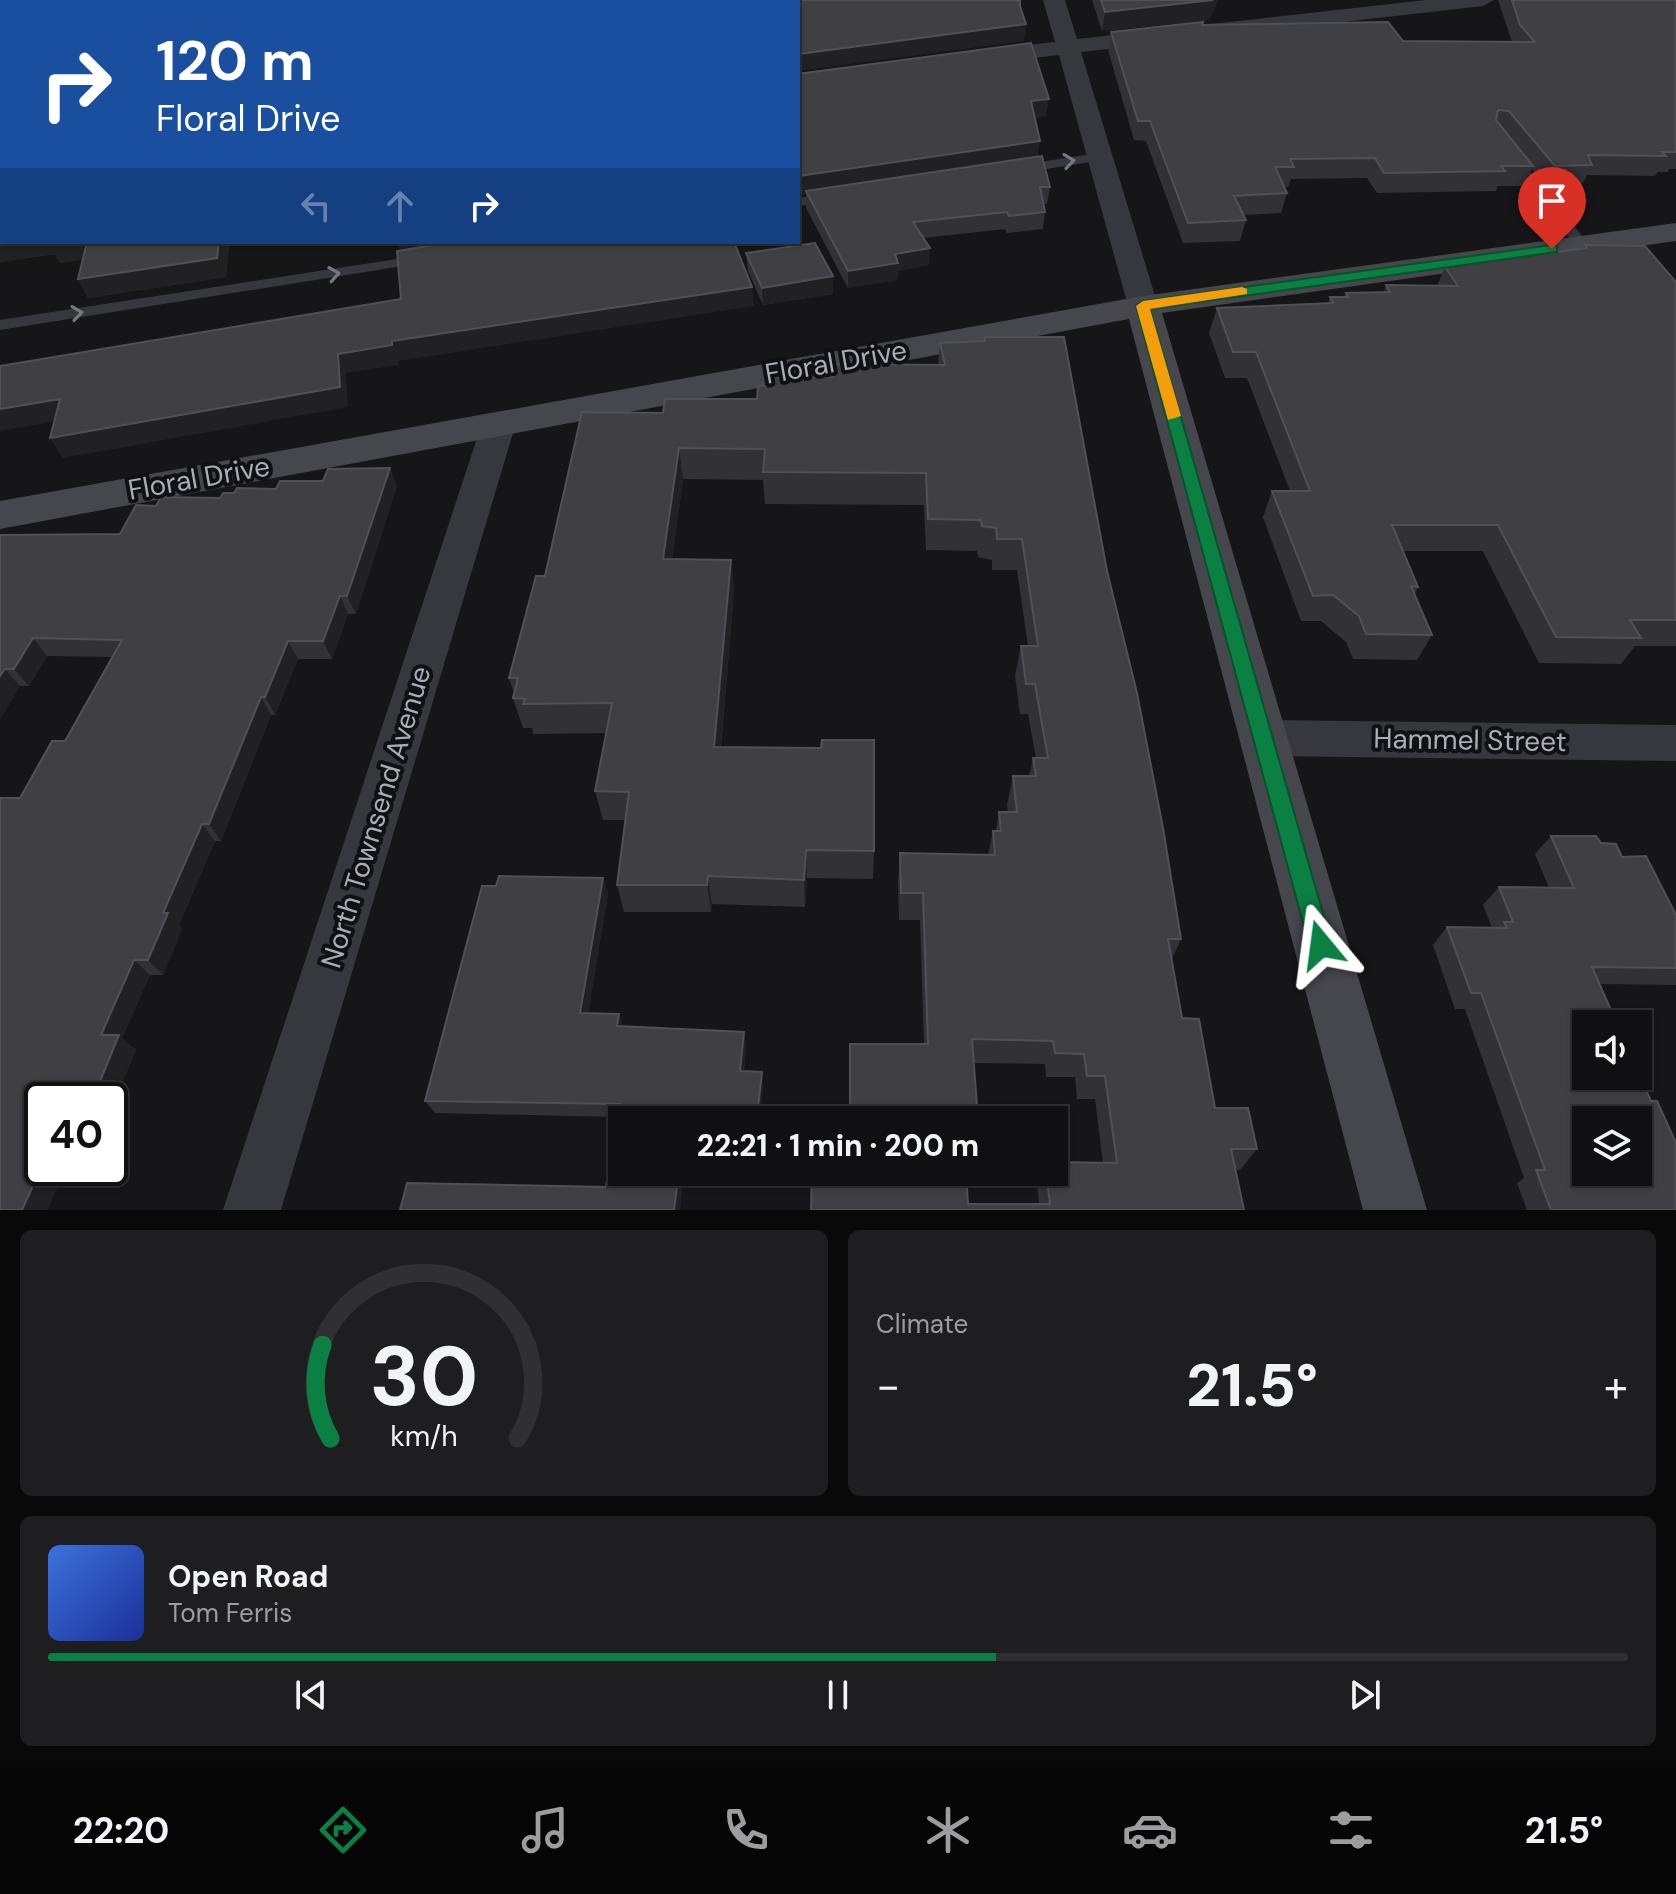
<!DOCTYPE html>
<html lang="en">
<head>
<meta charset="utf-8">
<style>
  :root { --surface:#101012; --page:#1e1e20; --text:#f1f3f6; --muted:#9c9d9f; --line:#303032; --accent:#0b8043 }
  body { margin:0; font-family:"DM Sans",sans-serif; background:var(--page); color:var(--text); height:100vh; display:flex; flex-direction:column; font-size:30px; white-space:nowrap }
  * { box-sizing:border-box; margin:0 }
  p { font-size:26px; color:var(--muted) }
  .icon { flex:none; width:44px; height:44px; fill:none; stroke:currentColor; stroke-width:2; stroke-linecap:round; stroke-linejoin:round }
  .map { position:relative; height:1210px; overflow:hidden }
  .panel { display:flex; flex-direction:column; gap:20px; padding:20px; background:#09090a; flex:1 }
  .panel>* { flex:none }
  .hud { position:absolute; left:0px; top:0px; width:800px; height:244px; box-shadow:0 2px 6px #0004,0 0 0 2px var(--line); background:#1a4fa0; color:#fff; overflow:hidden }
  .fabs { position:absolute; left:1572px; top:1010px; display:grid; gap:16px }
  .fabs a { display:grid; place-items:center; width:80px; height:80px; border-radius:0px; background:var(--surface); box-shadow:0 2px 6px #0004,0 0 0 2px var(--line); font-size:40px }
  .speed { position:absolute; left:24px; top:1082px; display:flex; gap:16px; font-size:40px; font-weight:700; text-align:center }
  .speed>* { display:grid; place-content:center; width:104px; height:104px; border-radius:50%; background:var(--surface); box-shadow:0 2px 6px #0004,0 0 0 2px var(--line); line-height:1 }
  .speed .limit { border:4px solid #111; border-radius:12px; background:#fff; color:#111 }
  .pin { position:absolute; display:grid; place-items:center; width:68px; height:68px; color:#fff; margin:-82px -34px; border-radius:50% 50% 50% 0; rotate:-45deg; box-shadow:0 0 8px #0007 }
  .pin .icon { rotate:45deg }
  .me { position:absolute; width:88px; margin:-44px; rotate:344deg; stroke-linejoin:round; filter:drop-shadow(0 0 6px #0008) }
  .turn { display:flex; align-items:center; gap:28px; height:168px; padding:0 24px; font-size:36px }
  .turn .icon { width:104px; height:104px; stroke-width:2.5 }
  .turn b { display:block; font-size:56px; line-height:68px }
  .lanes { display:flex; align-items:center; height:76px; padding:0 24px; background:#0003; justify-content:center; gap:40px; direction:ltr }
  .lanes .off { opacity:.35 }
  .big { font-size:60px; font-weight:800; line-height:1.1 }
  .panel .tile { flex:1; display:flex; flex-direction:column; justify-content:center; gap:12px; min-width:0; padding:0 28px; border-radius:12px; background:var(--page) }
  .panel .dial { align-items:center; gap:0 }
  .dial svg { height:208px; overflow:visible; fill:none; stroke:var(--line); stroke-width:7; stroke-linecap:round; text-anchor:middle }
  .dial text { fill:var(--text); stroke:none }
  .song { display:flex; align-items:center; gap:24px }
  .cover { width:96px; height:96px; border-radius:12px; background:linear-gradient(135deg,hsl(220 70% 55%),hsl(230 70% 35%)) }
  .played { height:8px; border-radius:4px; background:linear-gradient(90deg,var(--accent) 60%,var(--line) 60%) }
  .keys { display:flex; justify-content:space-around; direction:ltr }
  .heat { display:flex; justify-content:space-between; align-items:center; font-size:44px; direction:ltr }
  .panel .tiles { flex:1; display:grid; gap:20px; grid-template-columns:1fr 1fr }
  .tile:last-child { grid-column:span 2 }
  .trip { position:absolute; left:608px; top:1106px; width:460px; height:80px; border-radius:0px; background:var(--surface); box-shadow:0 2px 6px #0004,0 0 0 2px var(--line); font-weight:800; line-height:80px; text-align:center }
  .menu { display:flex; height:128px; justify-content:space-around; align-items:center; background:#060607; color:var(--muted) }
  .menu .icon { width:56px; height:56px }
  .menu .selected { color:var(--accent) }
  .menu b { font-size:36px; color:var(--text) }
  .map>svg:first-child { display:block }
</style>
</head>
<body>
<div class="map">
<svg width="1676" height="1210" viewBox="0 0 1676 1210">
  <rect width="100%" height="100%" fill="#161618"/>
  <g fill="none" stroke-linecap="round" stroke-linejoin="round">
    <path fill="#37383d" fill-rule="evenodd" d="M1099 153 1106 157 1104 160 1020 173 1013 169 1020 165Z
      M1506 155H1516L1587 242V248H1577L1506 161Z
      M834 193 841 197 839 200 798 206V198Z
      M423 255 428 256V262L0 330V320Z"/>
    <path fill="#37383d" fill-rule="evenodd" d="M1043 0H1065L1077 39 1426 0H1494L1483 6 1081 52 1158 306 1154 313H1132L1128 306 1059 55 980 64 968 57 980 50 1055 42Z
      M499 412 511 415 516 423 281 1210H223L482 423 487 415Z
      M1263 720 1676 725V761L1263 756 1247 751 1241 738 1247 725Z"/>
    <path fill="#45474d" fill-rule="evenodd" d="M1676 223V241L1162 313 1427 1210H1363L1129 319 0 529V501L1143 296Z"/>
  </g>
  <path fill="#323236" d="M0 0H114L111 2H2V242H251L229 245 226 277 88 298 78 279 83 259 60 263 55 254 0 262Z
    M1092 0H1218L1209 20 1102 31Z
    M1498 0H1676V169H1669L1668 172H1658L1655 176 1587 175 1582 185 1545 186 1532 169 1524 186H1498L1496 191 1377 193 1367 178 1291 179 1288 187H1284L1287 193 1281 213 1243 215 1246 220 1240 241 1183 243 1146 141 1134 140 1108 50 1111 32 1202 25 1403 41 1512 42Z
    M798 74 1046 116 1035 118 1038 157 1050 187 1047 204H1043L1045 212 1043 229 1007 233 1005 229 923 238 929 265 898 271 897 280 848 288 806 208V194L800 195 798 192Z
    M1585 245 1676 282V646H1635L1621 664 1539 663 1483 551H1403L1418 587 1415 594 1432 635 1417 660 1353 659 1346 642 1321 621H1301L1263 517 1272 491H1290L1247 378H1225L1209 333 1217 308 1328 303 1330 297H1344L1346 293 1384 292 1386 285 1437 286 1445 267 1584 248Z
    M746 253 833 294 763 305 748 271Z
    M985 337 1107 571 1181 939 1172 959 1182 1018 1215 1108 1257 1149 1240 1170H1236L1244 1210 968 1204H1039L1037 1182 1041 1172H1054L1103 1163 1095 1099H1077L1075 1077H1046L1045 1064 974 1063 924 1044 920 920H899L898 881 900 853 988 855 993 831H996L999 812H1008L1007 805 1013 776H1029L1033 758H1036L1028 714H1020L1015 676 1021 646H1028L1017 570H992V560L978 557 977 551 926 550 924 505 765 504 763 480 683 479 672 559 731 560 734 591 721 747 874 851 873 879 807 878 805 907 712 904 711 912H624L617 885 625 820H603L595 791 606 733 533 734 532 728H523L513 698 514 693 509 678 545 576 663 413 757 399 773 386 833 377 938 365 940 343 984 341Z
    M397 486 356 614H348L332 659H298L275 715H271L221 841H215L179 925 182 929 163 975H150L122 1038 136 1050 113 1104H110V1100H42V1168H66L47 1210H0L20 798 65 741 112 657 47 656 29 686H20L0 719V535L120 534 156 506 220 498 234 493 276 489Z
    M1551 836 1601 843 1622 857 1676 915V985L1600 984 1676 1210H1527L1517 1183 1524 1178 1465 1009H1455L1433 945 1447 927 1492 928 1483 905 1499 887 1549 888 1535 854Z
    M603 878 608 893 588 1013 619 1014 623 1026 746 1046 744 1071 763 1085 760 1120H622L606 1187 618 1117 435 1113 425 1101 496 886Z"/>
  <path fill="#212124" d="M66 0H81L82 2H64Z
    M102 0H114L111 2H103Z
    M1213 0H1218L1209 20 1102 31 1105 12Z
    M1026 24 1024 41 798 71V54Z
    M1049 99 1046 116 1028 119 1031 101Z
    M1040 141 1037 159 806 191V194L800 195 799 176Z
    M0 241 90 242 98 257 60 263 55 254 0 262Z
    M219 242H251L229 245 226 277 88 298 78 279Z
    M397 242H486L402 255Z
    M930 248 929 265 898 271 897 280 848 288V271L895 254Z
    M833 276V294L763 305 762 288Z
    M752 287 754 306 398 361 399 365 346 373 348 407 63 458 50 438 338 354 392 341Z
    M60 399 72 418 0 431V409Z
    M679 448 683 479 668 590 663 559Z
    M390 468 397 486 356 614 347 596Z
    M731 560 734 591 718 777 714 747Z
    M340 596 348 614 332 659 323 641Z
    M33 638 47 656 29 686 14 669Z
    M288 641 298 659 275 715 265 697Z
    M5 669 20 686 0 719V676Z
    M261 697 271 715 221 841 209 824Z
    M202 824 215 841 179 925 182 929 163 975 148 960 163 913Z
    M806 850 807 878 805 907 804 880Z
    M708 876 712 904 711 912 707 885Z
    M603 878 608 893 586 1027 580 1013Z
    M134 960 150 975 122 1038 136 1050 113 1104 110 1102V1100H108L96 1091 101 1035Z
    M619 1014 624 1028 617 1026Z
    M744 1032 746 1046 742 1085 740 1071Z
    M762 1072 763 1085 760 1120H757Z
    M76 1091 89 1100H72Z
    M42 1166V1168H66L47 1210H22Z
    M679 1172H684L680 1210H674Z"/>
  <path fill="#3f3f44" stroke="#4f5156" stroke-width="2" fill-rule="evenodd" d="M0 0H66L64 2H2V62L0 64Z
    M230 0H1020V6L1026 24 798 54V2H230Z
    M1101 0H1213L1105 12Z
    M1512 0H1676V152H1662L1666 156 1588 155 1592 165 1555 166 1509 111 1498 110 1496 120 1533 166H1501L1505 171 1384 173 1375 158 1290 159 1294 167H1275L1287 193 1234 196 1246 220 1188 223 1150 121H1138L1111 32 1203 22 1202 25 1388 22 1403 41 1535 42 1520 25Z
    M1031 43 1049 99 1031 101 1040 141 799 176 798 175V74Z
    M0 71H2V241H0Z
    M1042 156 1050 187H1040L1045 212 1009 216 1007 212 913 222 930 248 895 254 898 263 848 271 806 191Z
    M87 242H219L217 258 78 279Z
    M453 242H734L752 287 392 341V345L338 354 340 387 50 438 60 399 0 409V366L401 299 397 251Z
    M815 243 833 276 762 288 746 253Z
    M1585 245 1645 246 1676 282V620H1630L1641 638 1556 637 1498 525H1392L1418 587 1411 586 1432 635 1366 634 1359 616 1333 595 1313 596 1272 491H1310L1256 352H1233L1217 308 1333 303 1330 297H1348L1346 293 1390 292 1386 285 1458 286 1445 267 1587 248Z
    M985 337H1064L1107 571 1137 693 1163 828 1181 939H1168L1182 1018 1199 1019 1215 1108H1248L1257 1149H1231L1244 1210H811L812 1172H966L968 1204H1050L1046 1172H1054V1162L1117 1163 1105 1076H1087L1084 1054 1055 1053 1053 1041 972 1039 978 1120H850V1044H928L923 893H901L900 853 995 855 993 831H1001L999 812H1017L1013 776H1036L1033 758H1048L1035 684H1026L1021 646H1038L1022 539H997L996 528 982 526 981 520 928 519 926 473 763 472 765 449 679 448 663 559 731 560 714 747 821 748 822 740H874V851L806 850 804 880 708 876 707 885H617L629 792 595 791 612 703 523 704 525 699 513 698 518 678H509L536 576H545L582 412 663 413 665 399H757L758 386H773L774 377H833L837 364 945 365 940 343 985 341Z
    M390 468 347 596H340L323 641H288L265 697H261L209 824H202L163 913H168L148 960H134L101 1035H119L96 1091H76L72 1100H42V1166L22 1210H0V798H20L52 741H65L122 640 33 638 14 669H5L0 676V535L120 534 136 505 156 506 161 497 220 498 223 493H234L237 488 276 489 280 481H323L328 469Z
    M1551 836H1596L1601 843 1616 844 1622 857 1646 856 1676 915V968L1592 967 1617 1024H1586V1076H1638V1072L1651 1101H1657L1676 1143V1210H1551L1536 1170H1545L1481 993H1471L1447 927 1507 928 1504 922H1513L1499 887 1574 888ZM1586 1120H1638V1172H1586Z
    M499 876 603 878 580 1013 619 1014 617 1026 744 1032 740 1071 762 1072 757 1117 738 1116 737 1120H622V1172H679L674 1210H400L407 1183 606 1187 620 1104 425 1101 482 886H496Z"/>
  <defs><path id="oneway-chevron" d="M-2-3.5L2.5 0L-2 3.5" fill="none" stroke-width="1.6" stroke-linecap="round" stroke-linejoin="round" transform="scale(2)"/></defs>
  <g stroke="#757881">
    <use href="#oneway-chevron" transform="translate(1069 161) rotate(-8)"/>
    <use href="#oneway-chevron" transform="translate(334 274) rotate(-9)"/>
    <use href="#oneway-chevron" transform="translate(77 313) rotate(-8)"/>
  </g>
  <path fill="#0b8043" stroke="#07532c" stroke-width="2" d="M1552 245 1557 246V252L1150 309 1332 945 1329 952 1321 955 1312 952 1309 945 1136 306 1143 301Z"/>
  <path fill="#f59e0b" d="M1242 287 1247 289V294L1150 309 1181 416 1168 420 1136 306 1143 301Z"/>
  <g text-anchor="middle" dominant-baseline="central" stroke-width="8" stroke-linejoin="round" paint-order="stroke">
    <g font-size="28" fill="#a8adb8" stroke="#111113">
      <text transform="translate(836 362) rotate(-10)">Floral Drive</text>
      <text transform="translate(199 478) rotate(-10)">Floral Drive</text>
      <text transform="translate(1470 740) rotate(1)">Hammel Street</text>
      <text transform="translate(376 817) rotate(-73)">North Townsend Avenue</text>
    </g>
  </g>
</svg>
<div class="fabs">
<a><svg class="icon" aria-label="sound" viewBox="0 0 24 24"><path d="M4 9h4l5-4v14l-5-4H4zM17 9q2 3 0 6"/></svg></a>
<a><svg class="icon" aria-label="layers" viewBox="0 0 24 24"><path d="M12 4l9 5-9 5-9-5zM3 14l9 5 9-5"/></svg></a>
</div>
<div class="speed"><div class="limit">40</div></div>
<div class="pin" style="left:1552px;top:249px;background:#d93025"><svg class="icon" aria-label="arrive" viewBox="0 0 24 24"><path d="M6 21V4h12l-3 4 3 4H6"/></svg></div>
<svg class="me" style="left:1321px;top:945px" viewBox="-20 -20 40 40"><path d="M0-17L14 15 0 8-14 15z" fill="#0b8043" stroke="#fff" stroke-width="4"/></svg>
<div class="trip">22:21 · 1 min · 200 m</div>
<div class="hud">
<div class="turn"><svg class="icon" aria-label="right" viewBox="0 0 24 24"><path d="M7 20v-9h11M14 6l5 5-5 5"/></svg><div><b>120 m</b>Floral Drive</div></div>
<div class="lanes"><svg class="icon off" aria-label="left" viewBox="0 0 24 24"><path d="M17 20v-9H6M10 6l-5 5 5 5"/></svg><svg class="icon off" aria-label="ahead" viewBox="0 0 24 24"><path d="M12 20V5M6 11l6-6 6 6"/></svg><svg class="icon" aria-label="right" viewBox="0 0 24 24"><path d="M7 20v-9h11M14 6l5 5-5 5"/></svg></div>
</div>
</div>
<section class="panel">
<div class="tiles">
<div class="tile dial"><svg viewBox="0 0 100 80">
<path d="M14 69A42 42 0 1 1 86 69"/>
<path d="M14 69A42 42 0 0 1 11 33" stroke="#0b8043"/>
<text x="50" y="56" font-size="32" font-weight="700">30</text>
<text x="50" y="72" font-size="11">km/h</text>
</svg></div>
<div class="tile"><p>Climate</p>
<div class="heat"><a>−</a><b class="big">21.5°</b><a>+</a></div>
</div>
<div class="tile">
<div class="song"><i class="cover"></i><div><b>Open Road</b><p>Tom Ferris</p></div></div>
<div class="played"></div>
<div class="keys"><svg class="icon" aria-label="previous" viewBox="0 0 24 24"><path d="M18 5L8 12l10 7zM5 5v14"/></svg><svg class="icon" aria-label="pause" viewBox="0 0 24 24"><path d="M8 5v14M16 5v14"/></svg><svg class="icon" aria-label="next" viewBox="0 0 24 24"><path d="M6 5l10 7-10 7zM19 5v14"/></svg></div>
</div>
</div>
</section>
<nav class="menu">
<b>22:20</b>
<svg class="icon selected" aria-label="directions" viewBox="0 0 24 24"><path d="M12 3l9 9-9 9-9-9zM9 14v-3h6M13 9l2 2-2 2"/></svg>
<svg class="icon" aria-label="music" viewBox="0 0 24 24"><path d="M9 18V5l10-2v13"/><circle cx="6" cy="18" r="3"/><circle cx="16" cy="16" r="3"/></svg>
<svg class="icon" aria-label="phone" viewBox="0 0 24 24"><path d="M5 4h4l2 5-3 2q2 4 5 5l2-3 5 2v4C11 20 4 13 5 4z"/></svg>
<svg class="icon" aria-label="climate" viewBox="0 0 24 24"><path d="M12 3v18M4 7l16 10M4 17L20 7"/></svg>
<svg class="icon" aria-label="car" viewBox="0 0 24 24"><path d="M5 17H2v-5l4-1 3-4h7l3 4 3 1v5h-3M9 17h6M6 11h13"/><circle cx="7" cy="17" r="2"/><circle cx="17" cy="17" r="2"/></svg>
<svg class="icon" aria-label="filters" viewBox="0 0 24 24"><path d="M4 7h16M4 17h16"/><circle cx="9" cy="7" r="2"/><circle cx="15" cy="17" r="2"/></svg>
<b>21.5°</b>
</nav>
</body>
</html>
